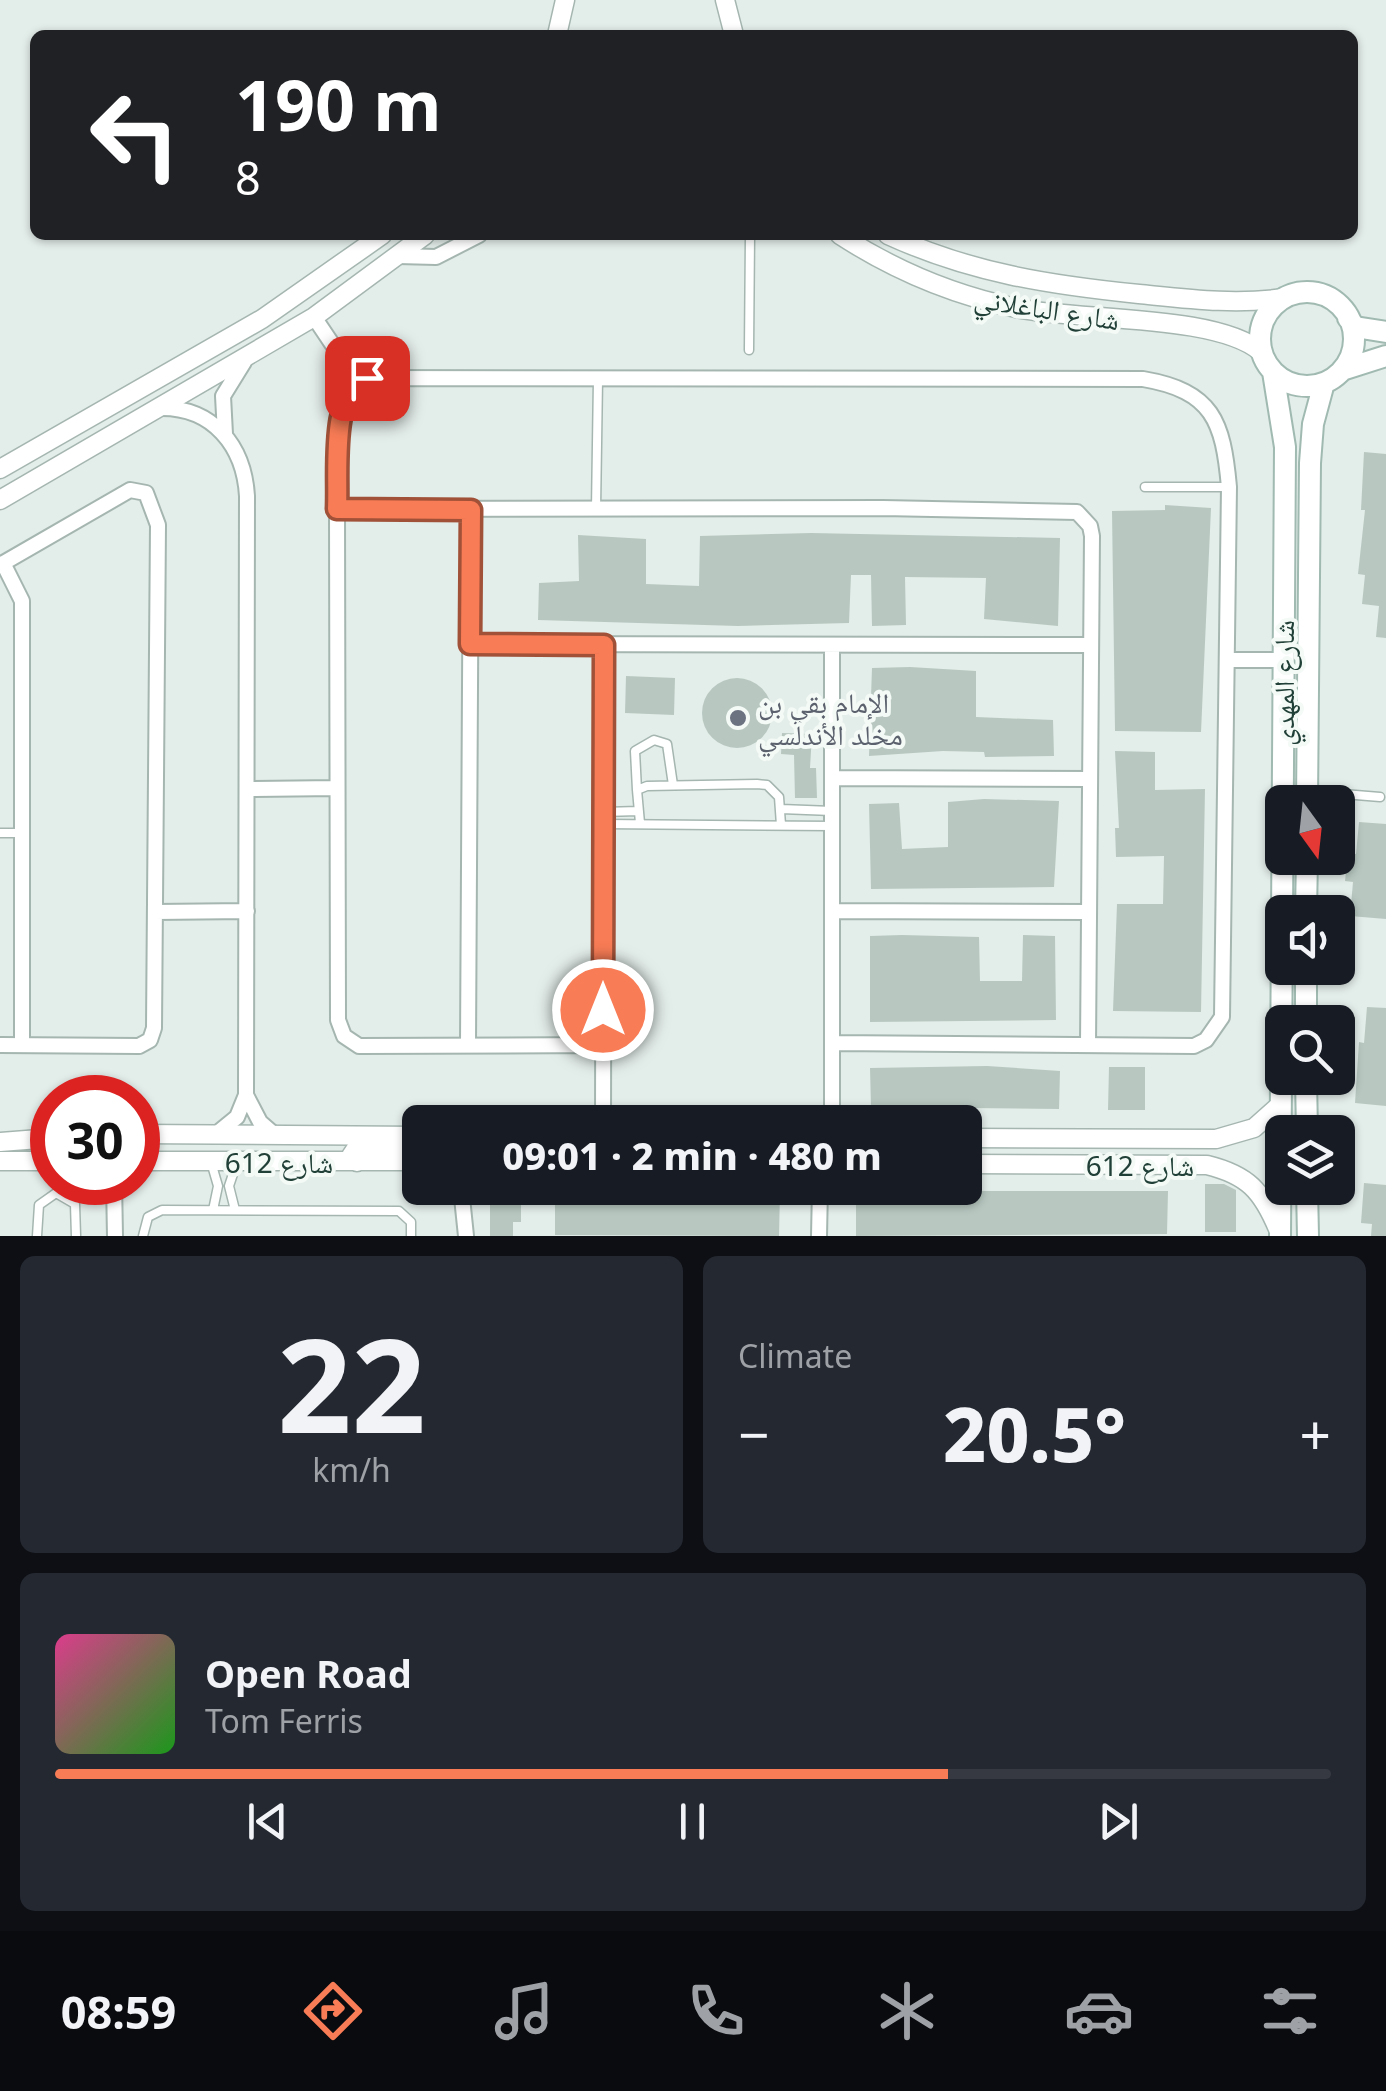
<!DOCTYPE html>
<html lang="en">
<head>
<meta charset="utf-8">
<style>
  :root { --surface:#171b24; --page:#242831; --text:#f1f3f6; --muted:#9ea1a6; --line:#363941; --accent:#f87c56 }
  body { margin:0; font-family:"Noto Sans","Noto Naskh Arabic",sans-serif; background:var(--page); color:var(--text); height:100vh; display:flex; flex-direction:column; font-size:38px; white-space:nowrap }
  * { box-sizing:border-box; margin:0 }
  p { font-size:32px; color:var(--muted) }
  .icon { flex:none; width:55px; height:55px; fill:none; stroke:currentColor; stroke-width:2; stroke-linecap:round; stroke-linejoin:round }
  .map { position:relative; height:1236px; overflow:hidden }
  .panel { display:flex; flex-direction:column; gap:20px; padding:20px; background:#0d0f14; flex:1 }
  .panel>* { flex:none }
  .hud { position:absolute; left:30px; top:30px; width:1328px; height:210px; border-radius:15px; box-shadow:0 2px 8px #0004; background:#202124; color:#fff; overflow:hidden }
  .needle { width:65px; rotate:165deg }
  .buttons { position:absolute; left:1265px; top:785px; display:grid; gap:20px }
  .buttons a { display:grid; place-items:center; width:90px; height:90px; border-radius:15px; background:var(--surface); box-shadow:0 2px 8px #0004; font-size:50px }
  .speed { position:absolute; left:30px; top:1075px; display:flex; gap:20px; font-size:50px; font-weight:700; text-align:center }
  .speed>* { display:grid; place-content:center; width:130px; height:130px; border-radius:50%; background:var(--surface); box-shadow:0 2px 8px #0004; line-height:1 }
  .speed .limit { border:15px solid #d22; background:#fff; color:#111 }
  .pin { position:absolute; display:grid; place-items:center; width:85px; height:85px; color:#fff; margin:-42px; border-radius:20px; box-shadow:0 5px 15px #0006 }
  .me { position:absolute; width:110px; margin:-55px; rotate:0deg; stroke-linejoin:round; filter:drop-shadow(0 0 8px #0008) }
  .turn { display:flex; align-items:center; gap:35px; height:210px; padding:0 40px; font-size:45px }
  .turn .icon { width:130px; height:130px; stroke-width:2.5 }
  .turn b { display:block; font-size:70px; line-height:85px }
  .big { font-size:75px; font-weight:800; line-height:1.1 }
  .panel .card { flex:1; display:flex; flex-direction:column; justify-content:center; gap:15px; min-width:0; padding:0 35px; border-radius:15px; background:var(--page) }
  .panel .dial { align-items:center; gap:0 }
  .dial b { font-size:130px; line-height:1 }
  .song { display:flex; align-items:center; gap:30px }
  .cover { width:120px; height:120px; border-radius:15px; background:linear-gradient(135deg,hsl(330 70% 55%),hsl(120 70% 35%)) }
  .played { height:10px; border-radius:5px; background:linear-gradient(90deg,var(--accent) 70%,var(--line) 70%) }
  .keys { display:flex; justify-content:space-around; direction:ltr }
  .heat { display:flex; justify-content:space-between; align-items:center; font-size:55px; direction:ltr }
  .panel .tiles { flex:1; display:grid; gap:20px; grid-template-columns:1fr 1fr }
  .card:last-child { grid-column:span 2 }
  .trip { position:absolute; left:402px; top:1105px; width:580px; height:100px; border-radius:15px; background:var(--surface); box-shadow:0 2px 8px #0004; font-weight:800; line-height:100px; text-align:center }
  .tabs { display:flex; height:160px; justify-content:space-around; align-items:center; background:#090b0e; color:var(--muted) }
  .tabs .icon { width:70px; height:70px }
  .tabs .on { color:var(--accent) }
  .tabs b { font-size:45px; color:var(--text) }
  .map>svg:first-child { display:block }
</style>
</head>
<body>
<div class="map">
<svg width="1386" height="1236" viewBox="0 0 1386 1236">
  <rect width="100%" height="100%" fill="#e3ede9"/>
  <path fill="#b8c8c1" d="M1364 452 1386 454V638L1376 637 1379 606 1362 604 1365 575 1358 574 1365 510H1361Z
    M1165 505 1211 508 1201 732 1115 731 1112 511 1165 510Z
    M811 533 1060 538 1058 626 984 619 986 578 905 577 906 625 872 626 871 575H851L849 623 738 626 538 620 539 583 579 581 578 535 646 539V584L699 586 700 536Z
    M910 667 976 671V717L1053 720 1054 756 985 757 984 752 943 751 869 756 872 668Z
    M626 676 675 678 674 715 625 713Z
    M702 713a35 35 0 1 1 70 0a35 35 0 1 1-70 0Z
    M782 733 812 734 810 768H816L817 798H795L794 755 781 754Z
    M1115 751 1155 752V790L1205 789 1201 1012 1113 1011 1117 904H1163L1164 856 1116 857 1115 828H1119Z
    M984 799 1059 801 1054 887 871 889 869 804 899 803 902 849 948 847V802Z
    M1359 822 1386 824V919L1350 916 1353 882 1345 881 1348 853 1356 854Z
    M902 935 979 937 980 981H1022L1023 935 1055 936 1056 1020 870 1022V936Z
    M1367 1007 1386 1008V1106L1355 1103 1359 1042 1364 1043Z
    M987 1066 1060 1071 1059 1109 871 1107 870 1068Z
    M1109 1067H1145V1110H1108Z
    M1364 1183 1386 1185V1236H1371L1372 1224 1361 1223Z
    M1205 1184H1224L1236 1190V1232H1205Z
    M592 1191H780L779 1236 555 1235V1195Z
    M971 1191H1168L1167 1234 856 1236V1193Z
    M490 1199H521V1222H513V1236H490Z"/>
  <g fill="none" stroke-linecap="round" stroke-linejoin="round">
    <defs>
      <path id="service" d="M749 350 750 235
        M1145 487H1229
        M596 509 598 379
        M637 790 635 751 654 740 667 744 673 785
        M1307 791 1380 797
        M781 809 832 811
        M604 812 638 811
        M640 823 637 790 647 786 757 784 767 785 779 797 781 825
        M604 824 833 826
        M0 833H23
        M211 1162 218 1186 213 1210
        M235 1210 229 1186 237 1162
        M37 1236 39 1205 56 1193 75 1204 76 1236
        M143 1236 148 1217 162 1210 399 1211 411 1222V1236"/>
      <path id="minor" d="M398 256 436 257 479 235
        M314 317 357 381
        M160 408C213 407 244 446 247 496L246 1095 237 1117 215 1135
        M225 434 223 396 244 362
        M337 509 883 508 1077 512 1090 526 1092 536 1088 1045
        M3 563 22 601V1045
        M0 565 130 490 146 493 158 525 154 1028 150 1040 139 1046 0 1045
        M471 644 1091 645
        M832 646V1122
        M1227 660H1283
        M832 778 1090 779
        M247 789 336 788
        M832 911 1089 912
        M155 912 247 911
        M468 1044 471 510
        M603 1045 359 1046 344 1036 338 1020 337 509 342 408 348 388 367 378 1143 379C1213 391 1223 421 1229 487L1222 1017 1206 1040 1194 1046 832 1043
        M246 1095 260 1122 275 1135
        M603 1122 604 645
        M114 1182 115 1236
        M461 1188 466 1236
        M819 1236 820 1188"/>
      <path id="tertiary" d="M725 0 734 35
        M557 35 565 0
        M840 235C894 270 953 295 1016 308 1078 321 1218 314 1261 352
        M888 235C971 273 1050 285 1139 294 1189 299 1235 305 1284 298
        M0 469 262 319 382 235
        M0 500 314 317 425 235
        M138 1134 420 1136
        M965 1138 1216 1139 1254 1128 1280 1105
        M0 1142 52 1138
        M0 1161H52
        M138 1161H420
        M357 1162 351 1156 355 1150 400 1146
        M965 1164 1207 1165C1248 1175 1262 1191 1278 1229"/>
      <path id="secondary" d="M1260 339a47 47 0 1 1 94 0a47 47 0 1 1-94 0Z
        M1348 318 1355 327 1386 332
        M1342 370 1386 356
        M1273 372 1285 447 1280 1236
        M1307 802 1310 463 1313 424 1324 383
        M1306 912 1307 858
        M1306 1022V968
        M1306 1078 1307 1132
        M1307 1188 1308 1236"/>
    </defs>
    <use href="#service" stroke="#a5b6b0" stroke-width="11"/>
    <use href="#minor" stroke="#a5b6b0" stroke-width="18"/>
    <use href="#tertiary" stroke="#a5b6b0" stroke-width="21"/>
    <use href="#secondary" stroke="#a0bab1" stroke-width="24"/>
    <use href="#service" stroke="#fff" stroke-width="8"/>
    <use href="#minor" stroke="#fff" stroke-width="14"/>
    <use href="#tertiary" stroke="#fff" stroke-width="18"/>
    <use href="#secondary" stroke="#fff" stroke-width="20"/>
  </g>
  <g fill="none" stroke-linecap="round" stroke-linejoin="round">
    <defs>
      <path id="route" d="M367 378C329 390 339 474 337 509L471 510 470 644 604 645 603 1010"/>
    </defs>
    <use href="#route" stroke="#a15138" stroke-width="25"/>
    <use href="#route" stroke="#f87c56" stroke-width="18"/>
  </g>
  <circle fill="#6b7280" stroke="#f4faf6" stroke-width="4" cx="738" cy="718" r="10"/>
  <g text-anchor="middle" dominant-baseline="central" stroke-width="8" stroke-linejoin="round" paint-order="stroke">
    <g font-size="28" fill="#214037" stroke="#f4faf6">
      <text transform="translate(1047 308) rotate(9)">شارع الباغلاني</text>
      <text transform="translate(1283 683) rotate(-90)">شارع المهدي</text>
      <text x="279" y="1162">شارع 612</text>
      <text x="1140" y="1165">شارع 612</text>
    </g>
    <g font-size="28" fill="#5b616d" stroke="#f4faf6" text-anchor="start">
      <text x="758" y="702">الإمام بقي بن<tspan x="758" dy="32">مخلد الأندلسي</tspan></text>
    </g>
  </g>
</svg>
<div class="buttons">
<a><svg class="needle" viewBox="-14 -14 28 28"><path d="M0-13l5 13h-10z" fill="#e53935"/><path d="M0 13l5-13h-10z" fill="#9ea1a6"/></svg></a>
<a><svg class="icon" aria-label="sound" viewBox="0 0 24 24"><path d="M4 9h4l5-4v14l-5-4H4zM17 9q2 3 0 6"/></svg></a>
<a><svg class="icon" aria-label="search" viewBox="0 0 24 24"><circle cx="10" cy="10" r="6"/><path d="M15 15l6 6"/></svg></a>
<a><svg class="icon" aria-label="layers" viewBox="0 0 24 24"><path d="M12 4l9 5-9 5-9-5zM3 14l9 5 9-5"/></svg></a>
</div>
<div class="speed"><div class="limit">30</div></div>
<div class="pin" style="left:367px;top:378px;background:#d93025"><svg class="icon" aria-label="arrive" viewBox="0 0 24 24"><path d="M6 21V4h12l-3 4 3 4H6"/></svg></div>
<svg class="me" style="left:603px;top:1010px" viewBox="-20 -20 40 40"><circle r="17" fill="#f87c56" stroke="#fff" stroke-width="3"/><path d="M0-11L8 9 0 5-8 9z" fill="#fff"/></svg>
<div class="trip">09:01 · 2 min · 480 m</div>
<div class="hud">
<div class="turn"><svg class="icon" aria-label="left" viewBox="0 0 24 24"><path d="M17 20v-9H6M10 6l-5 5 5 5"/></svg><div><b>190 m</b>8</div></div>
</div>
</div>
<section class="panel">
<div class="tiles">
<div class="card dial"><b>22</b><p>km/h</p></div>
<div class="card"><p>Climate</p>
<div class="heat"><a>−</a><b class="big">20.5°</b><a>+</a></div>
</div>
<div class="card">
<div class="song"><i class="cover"></i><div><b>Open Road</b><p>Tom Ferris</p></div></div>
<div class="played"></div>
<div class="keys"><svg class="icon" aria-label="previous" viewBox="0 0 24 24"><path d="M18 5L8 12l10 7zM5 5v14"/></svg><svg class="icon" aria-label="pause" viewBox="0 0 24 24"><path d="M8 5v14M16 5v14"/></svg><svg class="icon" aria-label="next" viewBox="0 0 24 24"><path d="M6 5l10 7-10 7zM19 5v14"/></svg></div>
</div>
</div>
</section>
<nav class="tabs">
<b>08:59</b>
<svg class="icon on" aria-label="directions" viewBox="0 0 24 24"><path d="M12 3l9 9-9 9-9-9zM9 14v-3h6M13 9l2 2-2 2"/></svg>
<svg class="icon" aria-label="music" viewBox="0 0 24 24"><path d="M9 18V5l10-2v13"/><circle cx="6" cy="18" r="3"/><circle cx="16" cy="16" r="3"/></svg>
<svg class="icon" aria-label="phone" viewBox="0 0 24 24"><path d="M5 4h4l2 5-3 2q2 4 5 5l2-3 5 2v4C11 20 4 13 5 4z"/></svg>
<svg class="icon" aria-label="climate" viewBox="0 0 24 24"><path d="M12 3v18M4 7l16 10M4 17L20 7"/></svg>
<svg class="icon" aria-label="car" viewBox="0 0 24 24"><path d="M5 17H2v-5l4-1 3-4h7l3 4 3 1v5h-3M9 17h6M6 11h13"/><circle cx="7" cy="17" r="2"/><circle cx="17" cy="17" r="2"/></svg>
<svg class="icon" aria-label="filters" viewBox="0 0 24 24"><path d="M4 7h16M4 17h16"/><circle cx="9" cy="7" r="2"/><circle cx="15" cy="17" r="2"/></svg>
</nav>
</body>
</html>
